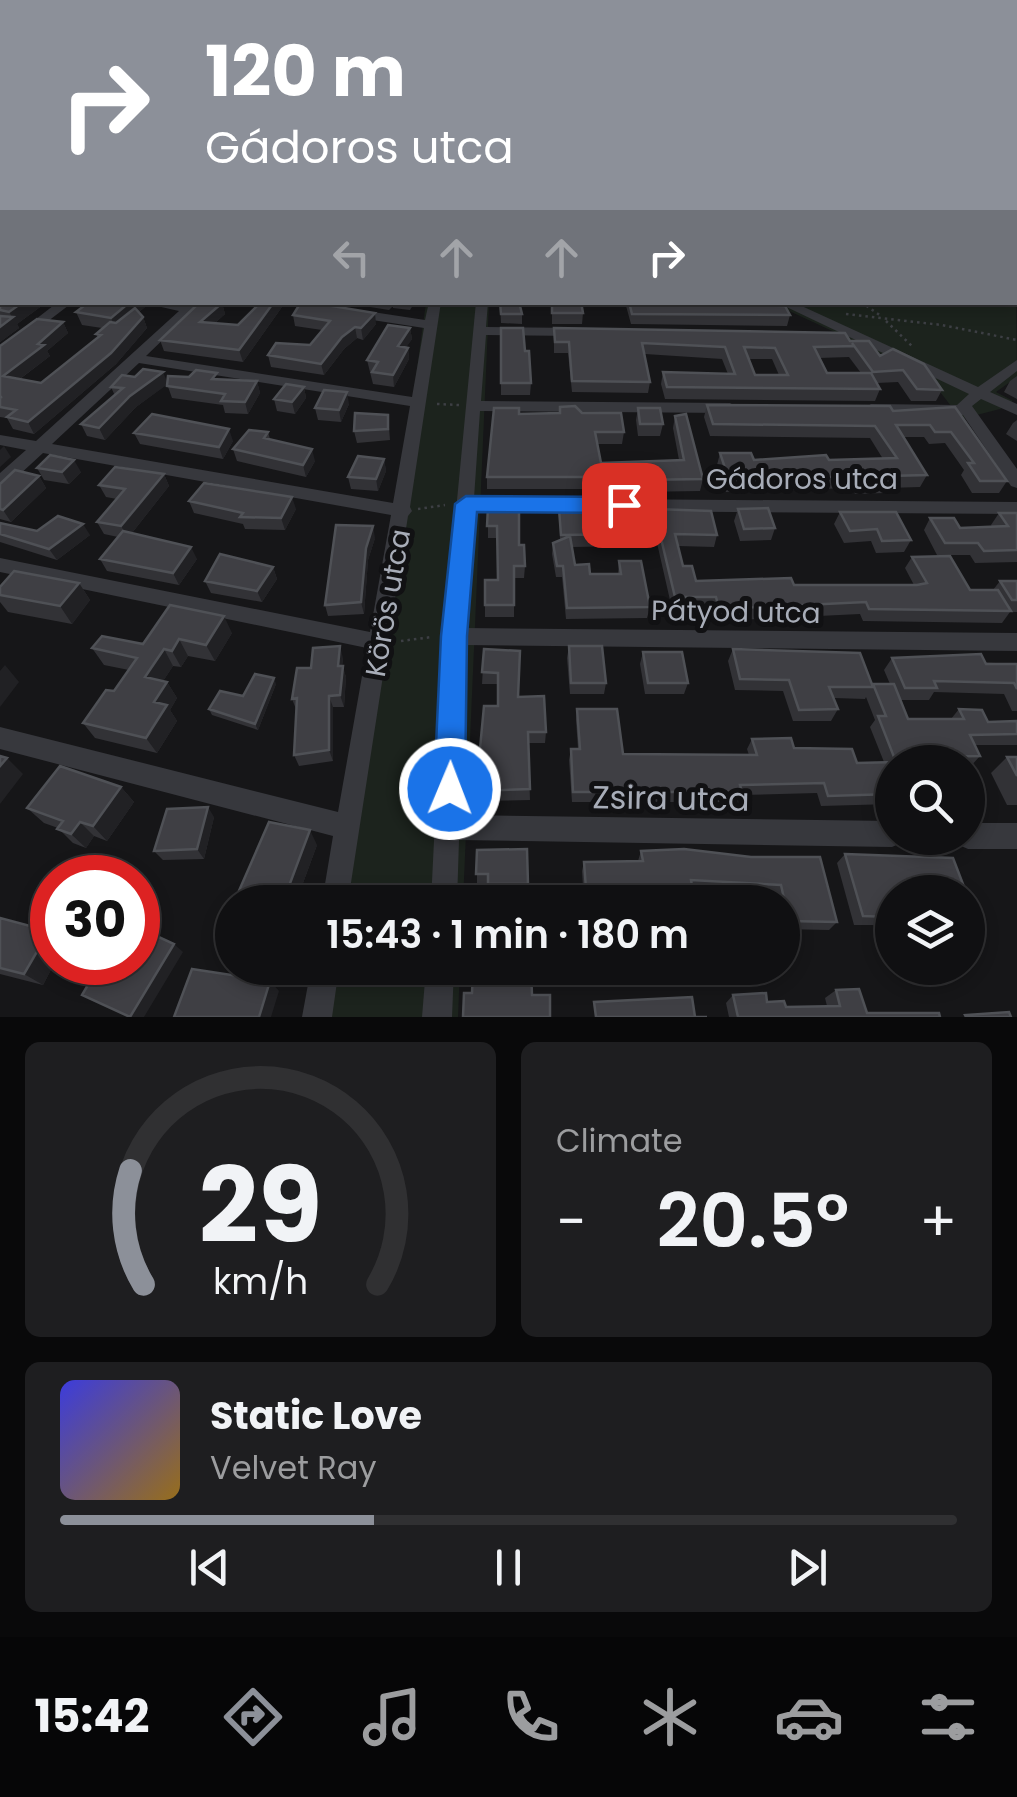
<!DOCTYPE html>
<html lang="en">
<head>
<meta charset="utf-8">
<style>
  :root { --surface:#101012; --page:#1e1e20; --text:#f1f3f6; --muted:#9c9d9f; --line:#303032; --accent:#8c9099 }
  body { margin:0; font-family:Poppins,sans-serif; background:var(--page); color:var(--text); height:100vh; display:flex; flex-direction:column; font-size:38px; white-space:nowrap }
  * { box-sizing:border-box; margin:0 }
  p { font-size:32px; color:var(--muted) }
  .icon { flex:none; width:55px; height:55px; fill:none; stroke:currentColor; stroke-width:2; stroke-linecap:round; stroke-linejoin:round }
  .map { position:relative; height:1017px; overflow:hidden }
  .side { display:flex; flex-direction:column; gap:25px; padding:25px; background:#09090a; flex:1 }
  .side>* { flex:none }
  .hud { position:absolute; left:0px; top:0px; width:1018px; height:305px; box-shadow:0 5px 15px #0003,0 0 0 2px var(--line); background:#8c9099; color:#fff; overflow:hidden }
  .buttons { position:absolute; left:875px; top:745px; display:grid; gap:20px }
  .buttons a { display:grid; place-items:center; width:110px; height:110px; border-radius:50%; background:var(--surface); box-shadow:0 5px 15px #0003,0 0 0 2px var(--line); font-size:50px }
  .speed { position:absolute; left:30px; top:855px; display:flex; gap:20px; font-size:50px; font-weight:700; text-align:center }
  .speed>* { display:grid; place-content:center; width:130px; height:130px; border-radius:50%; background:var(--surface); box-shadow:0 5px 15px #0003,0 0 0 2px var(--line); line-height:1 }
  .speed .limit { border:15px solid #d22; background:#fff; color:#111 }
  .pin { position:absolute; display:grid; place-items:center; width:85px; height:85px; color:#fff; margin:-42px; border-radius:20px; box-shadow:0 5px 15px #0006 }
  .me { position:absolute; width:110px; margin:-55px; rotate:1deg; stroke-linejoin:round; filter:drop-shadow(0 0 8px #0008) }
  .turn { display:flex; align-items:center; gap:35px; height:210px; padding:0 40px; font-size:45px }
  .turn .icon { width:130px; height:130px; stroke-width:2.5 }
  .turn b { display:block; font-size:70px; line-height:85px }
  .lanes { display:flex; align-items:center; height:95px; padding:0 40px; background:#0003; justify-content:center; gap:50px; direction:ltr }
  .lanes .off { opacity:.35 }
  .big { font-size:75px; font-weight:600; line-height:1.1 }
  .side .tile { flex:1; display:flex; flex-direction:column; justify-content:center; gap:15px; min-width:0; padding:0 35px; border-radius:15px; background:var(--page) }
  .side .dial { align-items:center; gap:0 }
  .dial svg { height:260px; overflow:visible; fill:none; stroke:var(--line); stroke-width:7; stroke-linecap:round; text-anchor:middle }
  .dial text { fill:var(--text); stroke:none }
  .song { display:flex; align-items:center; gap:30px }
  .cover { width:120px; height:120px; border-radius:15px; background:linear-gradient(135deg,hsl(240 70% 55%),hsl(40 70% 35%)) }
  .played { height:10px; border-radius:5px; background:linear-gradient(90deg,var(--accent) 35%,var(--line) 35%) }
  .keys { display:flex; justify-content:space-around; direction:ltr }
  .heat { display:flex; justify-content:space-between; align-items:center; font-size:55px; direction:ltr }
  .side .tiles { flex:1; display:grid; gap:25px; grid-template-columns:1fr 1fr }
  .tile:last-child { grid-column:span 2 }
  .trip { position:absolute; left:215px; top:885px; width:585px; height:100px; border-radius:50px; background:var(--surface); box-shadow:0 5px 15px #0003,0 0 0 2px var(--line); font-weight:600; line-height:100px; text-align:center }
  .tab-bar { display:flex; height:160px; justify-content:space-around; align-items:center; background:#060607; color:var(--muted) }
  .tab-bar .icon { width:70px; height:70px }
  .tab-bar .active { color:var(--accent) }
  .tab-bar b { font-size:45px; color:var(--text) }
  .map>svg:first-child { display:block }
</style>
</head>
<body>
<div class="map">
<svg width="1017" height="1017" viewBox="0 0 1017 1017">
  <rect width="100%" height="100%" fill="#161618"/>
  <path fill="#1c231d" d="M1015 147 1017 377 996 392 1013 401 1000 409 961 419 927 375 772 303 1015 302Z
    M426 303H489L463 902H343Z
    M334 968H460L458 1017H328Z"/>
  <g fill="none" stroke-linecap="round" stroke-linejoin="round">
    <path stroke="#3d3f44" stroke-width="2.5" stroke-dasharray="2.5 4" stroke-linecap="butt" d="M861 302 881 316
      M846 314 942 325 1017 340
      M886 321 913 347
      M437 404 459 405
      M418 509 445 505
      M401 641 432 637"/>
    <path fill="#37383d" fill-rule="evenodd" d="M0 194H2V200H0Z
      M58 302H73L0 358V347Z
      M139 302H202L146 356 412 397 424 328 353 317 347 313 353 309 425 320 429 302H441L410 507 412 511 408 516 389 637 392 643 387 650 348 902H322L333 836 0 749V727L338 812 367 648 0 572V558L370 632 391 515 43 453 6 487 0 489V473L26 450 0 445V435L36 441 179 311ZM139 363 410 406 393 503 52 444Z
      M281 302H313L329 308 323 312Z
      M476 302H488L486 327 575 328 582 332 575 336 486 335 481 401 730 403 738 408 730 413 480 411 474 498 1017 502V514L473 510 465 628 1017 633V651L464 645 460 815 892 821V838H903L901 843 892 847 459 840 457 902H431L444 636Z
      M776 302H793L978 387 1017 360V371L990 392 1017 404V415L981 399 972 406 1017 469V488L1011 486 963 415 871 414 863 409 871 404 957 405 969 394Z
      M968 823H1017V849H968L959 845 956 838H968Z
      M311 968H339L332 1017H302Z
      M426 968H454L452 1017H422Z"/>
  </g>
  <path fill="#323236" fill-rule="evenodd" d="M0 199 2 302H47L17 324 19 328 0 342Z
    M261 302H281L282 307 243 362 164 351 160 340 222 303 225 314 215 323 238 325Z
    M339 302H415L410 310 393 308V306L389 310Z
    M500 302 522 314V324L501 323Z
    M559 302H581L583 313 582 324H552V304H560Z
    M625 302H661L662 304 790 315 787 326 631 324Z
    M145 307 139 312 143 317 147 328 116 364 34 434 13 429 7 418 0 417V346L63 322 68 333 47 351 50 356 20 379 41 383 98 338 96 334 102 328 82 325 76 312Z
    M293 315 376 324 363 340 357 338 344 349 324 375 271 367 268 355 310 345 322 330 295 326Z
    M410 328 412 339 406 347 408 348 409 359 394 387 373 384 367 360Z
    M501 328 525 351 531 383 530 395H501Z
    M554 328 850 341 942 390 936 401H911L898 382 877 383 880 389 875 401 665 399 661 384 663 372 728 374 722 359 645 354 650 382 648 393 572 392 568 353H554ZM849 357 861 373H827L819 358ZM749 359H772L779 375H755Z
    M1017 376V399L1004 392 1010 381Z
    M219 379 257 381 260 393 248 414 225 413 223 405 172 398 167 384 136 407 105 440 87 436 81 424 115 396 111 387Z
    M304 387 306 398 295 414 277 411 274 399Z
    M349 404 341 422 318 420 315 408Z
    M707 405 893 411 955 407 1007 481 999 493H972L961 475 964 470 945 443 929 444 924 437H903L927 475 920 487 887 488 884 493 855 494 852 488 726 492 717 465 720 453 754 460 883 459 870 438 710 436 704 417Z
    M560 407 582 413 624 432 622 444H597L601 463 679 460 673 428 675 416 703 479 700 491 637 492V489H487V477L519 414 559 413Z
    M638 408 663 424 660 436H638L636 420Z
    M388 415 390 440 357 443 354 431Z
    M1017 420V441L1006 434 1013 423Z
    M268 432 270 439 315 461 306 477 237 461 233 449Z
    M134 433 233 441 223 459 140 444Z
    M384 459 386 471 378 491 351 489 348 477Z
    M37 468 81 472 69 484 44 480Z
    M164 474 169 486 132 533 197 559 179 585 107 571 100 559 118 537 104 534 97 522 117 499 106 497 99 485Z
    M39 476 46 488 11 522 0 519V484Z
    M189 501 296 509 285 530 245 529 243 524 194 513Z
    M488 507 519 545 525 566 524 578H514V617H485V605L498 580 497 538H488Z
    M559 509 637 534 634 546 572 547 575 565 590 574H618L619 561 650 607 647 618 566 619 562 577H556L552 554 553 543 560 540Z
    M654 509 717 535 714 547 678 546 683 566 696 581 794 585H914L905 568 912 557 970 590H993L1000 581H1017V612H1010L1002 623 863 621 860 614 715 621 712 609H672L652 521Z
    M738 509 775 528 771 540 740 541 734 521Z
    M840 512 911 540 904 552 876 553 871 541 844 543 834 524Z
    M999 513H1017V562L975 563 970 555H937L924 530 930 518 960 528 992 527 991 525Z
    M0 523 37 531 90 535 57 560 0 542Z
    M375 538 368 560 364 614 328 616 325 605Z
    M273 567 277 579 262 602 211 593 205 581Z
    M79 583 90 600 72 624 8 612 0 602V587Z
    M232 633 215 661 188 656 181 667 173 666 163 681 167 682 177 698 170 710 177 721 157 753 95 738 83 723 114 691 129 670 104 665 92 648Z
    M569 646 606 683 604 694H570L567 658Z
    M484 649 546 732 545 743H528L530 800 477 801 476 791 498 706V684H482Z
    M733 649 872 686 890 684 884 670 892 658 1017 664V711H1012L1004 694 934 692 929 700H900L908 719H951L959 709 988 722 1017 721V745H975L980 756 970 767H968V762H892V804L821 806 817 793 741 795 737 802H572L569 760 571 749H578L576 720 577 709 623 754 749 755 747 749 752 739 857 763 884 762 870 727 875 720 866 697 865 699 834 698 838 709 831 721H793L783 691 735 690 728 661Z
    M643 652 688 683 684 694H645L640 664Z
    M343 658 342 666 346 677 344 707H333V761L299 766 294 755 296 709 292 699 311 668Z
    M276 684 258 730 212 715 209 709Z
    M1007 757H1017V805H1007L991 773Z
    M121 787 134 802 107 841 94 836 86 848 73 843 58 828 44 823 27 808Z
    M214 817 204 859 163 860 154 851Z
    M317 845 296 902H245L238 893Z
    M477 850 528 884V893H489L488 883H477Z
    M641 851 751 857 837 922 829 930 782 929V902H776L774 893 692 889 694 898 691 902H584L582 871 584 862 638 861Z
    M845 854 892 892V925H854L837 863Z
    M0 918 52 962H55L43 985 0 974Z
    M836 990 867 1013 940 1017H729L726 1003 733 995 786 1007 827 1006 825 998Z"/>
  <path fill="#212124" d="M23 302H47L17 324 19 328 0 342V327L12 317 9 312Z
    M130 302H143L145 307 117 331 111 318Z
    M274 302H281L282 307 243 362 239 350Z
    M222 303 225 314 204 333 200 322Z
    M375 313 376 324 363 340 361 328Z
    M143 317 147 328 116 364 34 434 28 422Z
    M63 322 68 333 47 351 50 356 9 387 3 376Z
    M355 327 357 338 344 349 324 375 321 364 342 337Z
    M410 328 412 339 399 358 398 346Z
    M408 348 409 359 394 387 393 375Z
    M163 372 168 384 136 407 105 440 99 428 130 396Z
    M257 381 260 393 248 414 245 402Z
    M304 387 306 398 295 414 292 402Z
    M347 392 349 404 341 422 339 410Z
    M229 429 233 441 223 459 219 447Z
    M4 446 11 457 0 467V450Z
    M312 449 315 461 306 477 303 465Z
    M384 459 386 471 378 491 376 479Z
    M74 460 81 472 69 484 62 472Z
    M164 474 169 486 128 538 121 526Z
    M39 476 46 488 11 522 3 510Z
    M292 497 296 509 285 530 281 518Z
    M83 524 90 535 57 560 49 549Z
    M373 526 375 538 368 560 364 614 361 602 366 548Z
    M191 547 197 559 179 585 173 573Z
    M273 567 277 579 262 602 257 591Z
    M79 583 90 600 72 624 60 606Z
    M224 616 232 633 215 661 206 645Z
    M179 639 188 656 181 667 172 651Z
    M340 646 343 658 341 678 338 666Z
    M164 649 173 666 155 693 145 677Z
    M5 665 19 682 0 707V671Z
    M343 666 346 677 344 707 340 695Z
    M274 678 276 684 258 730 255 724Z
    M167 682 177 698 170 710 177 721 157 753 146 738 154 702Z
    M329 696 333 707V761L329 750Z
    M7 758 23 774 0 804V766Z
    M121 787 134 802 107 841 93 826Z
    M208 807 214 817 204 859 197 849Z
    M80 822 94 836 86 848 71 834Z
    M310 830 317 845 296 902H283Z
    M49 931 52 933V962H55L43 985 24 974Z
    M174 944 183 952 144 1017H130Z
    M270 981 279 991 271 1017H259Z"/>
  <path fill="#3f3f44" stroke="#4f5156" stroke-width="2.5" fill-rule="evenodd" d="M0 199H2V235L0 237Z
    M0 248H2V302H23L9 312 0 310Z
    M89 302H130L111 318 76 312Z
    M200 302 222 303 200 322 238 325 261 302H274L239 350 160 340Z
    M301 302H308L375 313 361 328 355 327 342 337 321 364 268 355 276 343 310 345 330 321 293 315Z
    M500 302H519L522 314H501Z
    M562 302H581L583 313H552V304H562Z
    M629 302 785 306 790 315 632 314Z
    M135 308 143 317 111 353 28 422 7 417 16 410 0 407V398L2 397H0V346L37 319 63 322 38 344 44 345 3 376 41 383 101 335 96 334 110 322 116 323Z
    M0 316 13 317 0 327Z
    M388 325 410 328 398 346 408 348 393 375 372 372 378 362 367 360Z
    M501 328H523L525 351H529L531 383H501Z
    M554 328 845 333 850 341H869L880 356 893 349 924 364 942 390 917 389 903 370 873 372 852 343 854 346 814 347 827 373H871L880 389 667 387 663 372 735 374 725 347 642 343 650 382 572 381 569 342H555ZM744 347 775 348 788 375H755Z
    M143 369 163 372 130 396 99 428 81 424 123 388 111 387 122 375 135 377Z
    M196 370 217 373 212 379 257 381 245 402 221 401 225 394 167 386 168 376 189 377Z
    M286 384 304 387 292 402 274 399Z
    M324 390 347 392 339 410 315 408Z
    M707 405 890 406 893 411 955 407 1007 481H980L968 463H974L951 432H935L930 425H896L927 475 887 476 890 481 860 482 858 476 729 480 720 453H751L754 460 826 455 829 460 897 458 875 426 713 424Z
    M575 406 582 413H621L624 432H595L601 463 684 460 675 416 686 414 703 479 639 480V477H487L494 408H519V414L560 413V407Z
    M638 408H660L663 424H640Z
    M355 413 388 415V429L354 431Z
    M152 414 229 429 219 447 134 433Z
    M249 430 268 432 264 438 312 449 303 465 233 449Z
    M50 455 74 460 62 472 37 468Z
    M358 456 384 459 376 479 348 477Z
    M115 467 164 474 121 526 97 522 125 489 99 485Z
    M15 470 39 476 3 510 0 509V484Z
    M204 483 292 497 281 518 240 517 243 513 189 501Z
    M488 507 519 508V545H524L525 566H514V605H485V580H498L497 526H487Z
    M632 508 637 534 561 535 559 509Z
    M768 508 775 528 744 529 738 509Z
    M654 509 711 511 717 535 675 534 683 566H692L696 581 791 578 794 585H917L927 583 912 557 950 556 970 590H998L1011 611 869 609 866 602 719 609 716 597H675Z
    M840 512H896L911 540 882 541 877 529 850 531Z
    M999 513H1017V550L984 551 978 543H945L930 518H954L960 528 1008 526Z
    M58 516 83 524 49 549 0 534V523L37 531Z
    M336 525 373 526 366 548 361 602 325 605Z
    M123 531 191 547 173 573 100 559Z
    M570 536 575 565 589 564 590 574H621L619 561H641L650 607 567 608 563 566H557L553 543Z
    M220 554 273 567 257 591 205 581Z
    M14 571 79 583 60 606 0 595V587Z
    M1000 581H1017V600H1012Z
    M170 605 224 616 206 645 179 639 172 651 164 649 145 677 167 682 154 702 167 705 146 738 83 723 106 690 114 691 137 658 92 648 102 636 143 644Z
    M340 646 338 666H343L340 695 329 696V750L294 755 297 698 292 699 297 668H311L313 648Z
    M569 646H602L606 683H571Z
    M484 649 520 651 518 697 544 696 546 732H528L530 789 476 791 484 706H498V673L482 672Z
    M733 649 860 653 873 687H829L838 709 799 710 789 680 740 679Z
    M643 652H682L688 683H648Z
    M981 654 986 664H1017V689L1014 683 934 681 937 688H905L892 658Z
    M255 674 274 678 255 724 209 709 220 691 243 696Z
    M873 684H894L908 719H964L959 709 982 710 988 722 1017 721V734L970 735 980 756 911 757 914 762H892V794L828 796 824 783 740 785 742 792H573L571 749H580L577 709H617L623 754 757 755 752 739 791 738 794 748 852 749 857 763 896 762 878 716H886Z
    M0 756 7 758 0 766Z
    M1007 757H1017V776Z
    M60 766 121 787 93 826 80 822 71 834 57 829 63 821 27 808Z
    M208 807 197 849 154 851 167 809Z
    M269 822 310 830 283 902 238 893Z
    M527 849 528 884H488V874H476L477 850Z
    M684 849 751 857H820L837 922 789 921 781 885 691 880 694 898 627 900 628 902H587L584 862 643 861 641 851Z
    M845 854 953 858 966 892H892V917L863 916Z
    M968 896 976 917H968Z
    M0 918 49 931 24 974 0 968Z
    M150 933 174 944 130 1017 82 995 92 978 100 982 112 962H138V953Z
    M473 968H531L532 995H550V1017H463L464 993H472Z
    M192 969 270 981 259 1017H174Z
    M859 989 867 1013H939L940 1017H738L733 995 766 993 767 1002 784 1001 786 1007 840 1006 836 990Z
    M692 997 695 1017H707H596L594 1002Z
    M1009 1012 1011 1017H966L965 1015Z"/>
  <linearGradient id="sky" x2="0" y2="1"><stop stop-color="#0c0c0d"/><stop offset="0.51" stop-color="#363c48"/><stop offset="1" stop-color="#363c48" stop-opacity="0"/></linearGradient>
  <rect width="1017" height="290" fill="url(#sky)"/>
  <path fill="#1a73e8" stroke="#114b97" stroke-width="2.5" d="M466 496 624 497 635 505 624 513 477 512 467 636 465 789 461 800 450 805 439 800 434 789 441 636 455 504Z"/>
  <g text-anchor="middle" dominant-baseline="central" stroke-width="10" stroke-linejoin="round" paint-order="stroke">
    <g font-size="28" fill="#a8adb8" stroke="#111113">
      <text x="802" y="479">Gádoros utca</text>
      <text transform="translate(388 603) rotate(-80)">Körös utca</text>
      <text transform="translate(736 612) rotate(1)">Pátyod utca</text>
    </g>
    <g font-size="32" fill="#a8adb8" stroke="#111113">
      <text transform="translate(671 798) rotate(1)">Zsira utca</text>
    </g>
  </g>
</svg>
<div class="buttons">
<a><svg class="icon" aria-label="search" viewBox="0 0 24 24"><circle cx="10" cy="10" r="6"/><path d="M15 15l6 6"/></svg></a>
<a><svg class="icon" aria-label="layers" viewBox="0 0 24 24"><path d="M12 4l9 5-9 5-9-5zM3 14l9 5 9-5"/></svg></a>
</div>
<div class="speed"><div class="limit">30</div></div>
<div class="pin" style="left:624px;top:505px;background:#d93025"><svg class="icon" aria-label="arrive" viewBox="0 0 24 24"><path d="M6 21V4h12l-3 4 3 4H6"/></svg></div>
<svg class="me" style="left:450px;top:789px" viewBox="-20 -20 40 40"><circle r="17" fill="#1a73e8" stroke="#fff" stroke-width="3"/><path d="M0-11L8 9 0 5-8 9z" fill="#fff"/></svg>
<div class="trip">15:43 · 1 min · 180 m</div>
<div class="hud">
<div class="turn"><svg class="icon" aria-label="right" viewBox="0 0 24 24"><path d="M7 20v-9h11M14 6l5 5-5 5"/></svg><div><b>120 m</b>Gádoros utca</div></div>
<div class="lanes"><svg class="icon off" aria-label="left" viewBox="0 0 24 24"><path d="M17 20v-9H6M10 6l-5 5 5 5"/></svg><svg class="icon off" aria-label="ahead" viewBox="0 0 24 24"><path d="M12 20V5M6 11l6-6 6 6"/></svg><svg class="icon off" aria-label="ahead" viewBox="0 0 24 24"><path d="M12 20V5M6 11l6-6 6 6"/></svg><svg class="icon" aria-label="right" viewBox="0 0 24 24"><path d="M7 20v-9h11M14 6l5 5-5 5"/></svg></div>
</div>
</div>
<section class="side">
<div class="tiles">
<div class="tile dial"><svg viewBox="0 0 100 80">
<path d="M14 69A42 42 0 1 1 86 69"/>
<path d="M14 69A42 42 0 0 1 10 34" stroke="#8c9099"/>
<text x="50" y="56" font-size="32" font-weight="700">29</text>
<text x="50" y="72" font-size="11">km/h</text>
</svg></div>
<div class="tile"><p>Climate</p>
<div class="heat"><a>−</a><b class="big">20.5°</b><a>+</a></div>
</div>
<div class="tile">
<div class="song"><i class="cover"></i><div><b>Static Love</b><p>Velvet Ray</p></div></div>
<div class="played"></div>
<div class="keys"><svg class="icon" aria-label="previous" viewBox="0 0 24 24"><path d="M18 5L8 12l10 7zM5 5v14"/></svg><svg class="icon" aria-label="pause" viewBox="0 0 24 24"><path d="M8 5v14M16 5v14"/></svg><svg class="icon" aria-label="next" viewBox="0 0 24 24"><path d="M6 5l10 7-10 7zM19 5v14"/></svg></div>
</div>
</div>
</section>
<nav class="tab-bar">
<b>15:42</b>
<svg class="icon active" aria-label="directions" viewBox="0 0 24 24"><path d="M12 3l9 9-9 9-9-9zM9 14v-3h6M13 9l2 2-2 2"/></svg>
<svg class="icon" aria-label="music" viewBox="0 0 24 24"><path d="M9 18V5l10-2v13"/><circle cx="6" cy="18" r="3"/><circle cx="16" cy="16" r="3"/></svg>
<svg class="icon" aria-label="phone" viewBox="0 0 24 24"><path d="M5 4h4l2 5-3 2q2 4 5 5l2-3 5 2v4C11 20 4 13 5 4z"/></svg>
<svg class="icon" aria-label="climate" viewBox="0 0 24 24"><path d="M12 3v18M4 7l16 10M4 17L20 7"/></svg>
<svg class="icon" aria-label="car" viewBox="0 0 24 24"><path d="M5 17H2v-5l4-1 3-4h7l3 4 3 1v5h-3M9 17h6M6 11h13"/><circle cx="7" cy="17" r="2"/><circle cx="17" cy="17" r="2"/></svg>
<svg class="icon" aria-label="filters" viewBox="0 0 24 24"><path d="M4 7h16M4 17h16"/><circle cx="9" cy="7" r="2"/><circle cx="15" cy="17" r="2"/></svg>
</nav>
</body>
</html>
